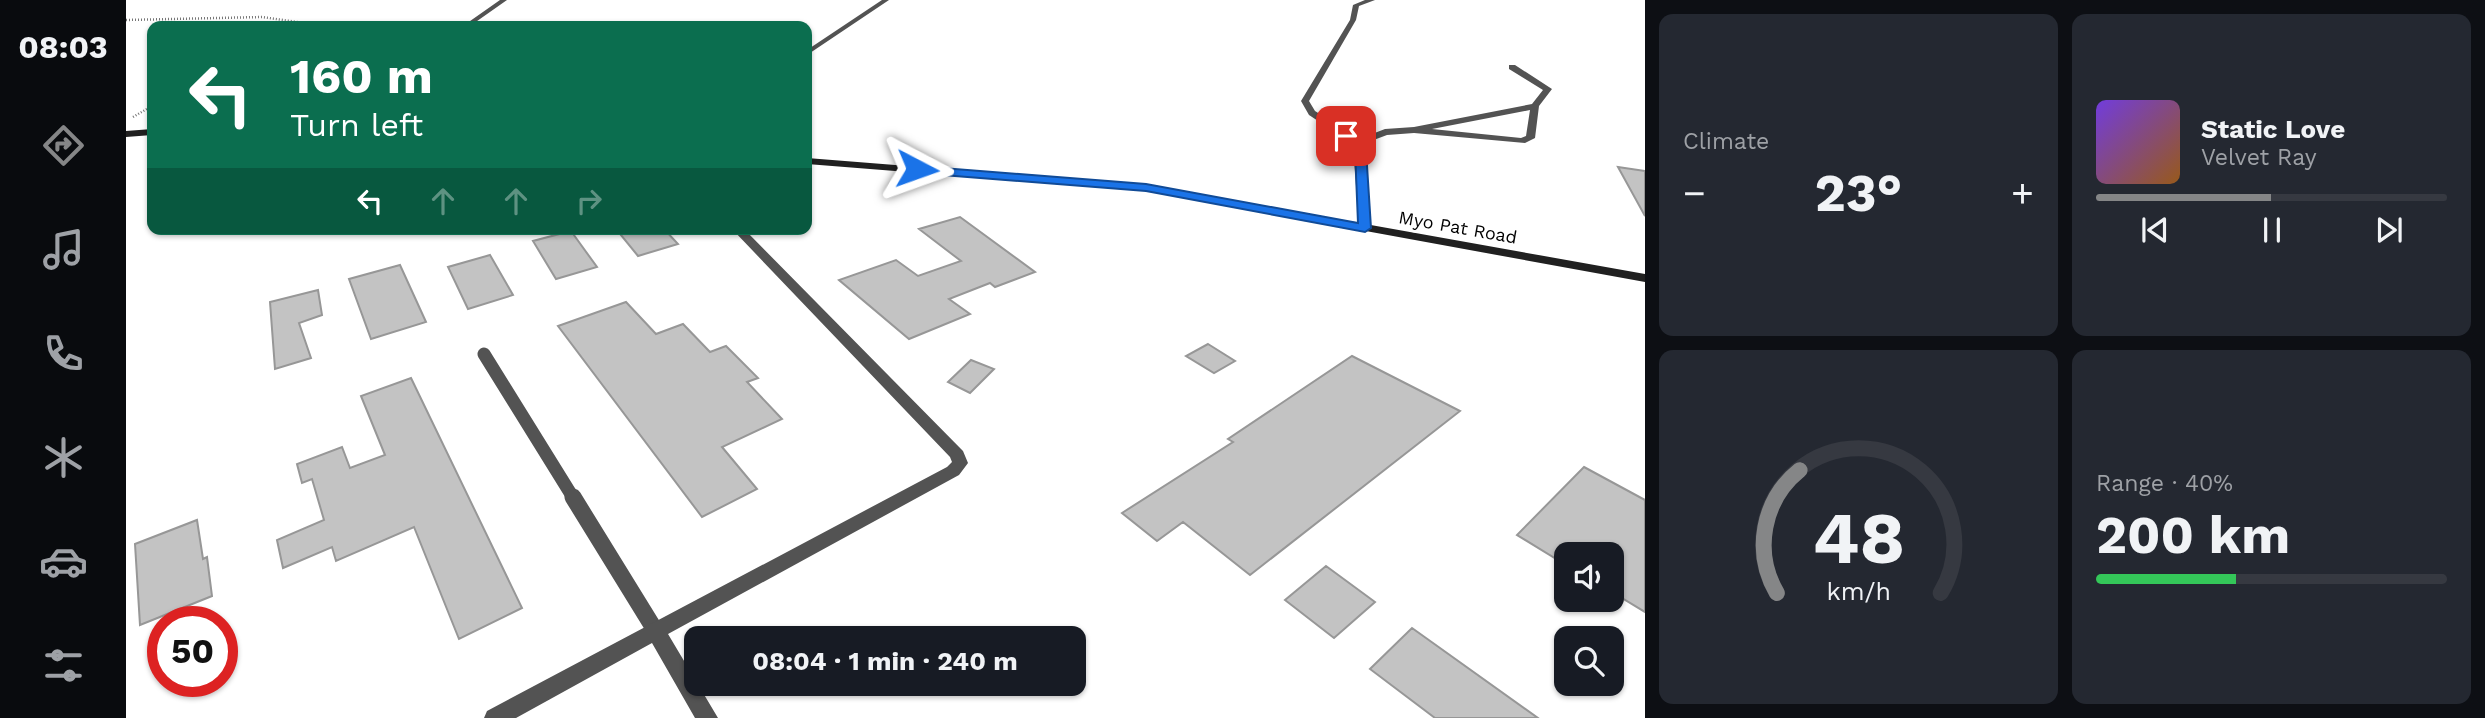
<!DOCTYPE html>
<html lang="en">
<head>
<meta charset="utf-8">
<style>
  :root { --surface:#171b24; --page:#242831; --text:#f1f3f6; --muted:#9ea1a6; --line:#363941; --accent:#858687 }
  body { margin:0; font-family:"Work Sans",sans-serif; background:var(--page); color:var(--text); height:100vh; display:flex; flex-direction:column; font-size:26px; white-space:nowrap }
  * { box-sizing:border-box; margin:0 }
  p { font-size:23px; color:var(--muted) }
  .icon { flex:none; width:38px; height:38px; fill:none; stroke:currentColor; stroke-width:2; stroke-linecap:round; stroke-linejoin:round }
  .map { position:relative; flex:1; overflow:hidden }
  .details { display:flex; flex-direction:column; gap:14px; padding:14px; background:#0d0f14; width:840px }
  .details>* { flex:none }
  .hud { position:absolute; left:21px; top:21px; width:665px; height:214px; border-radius:14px; box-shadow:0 2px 5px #0004; background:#0b6e4f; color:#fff; overflow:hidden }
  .tools { position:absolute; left:1428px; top:542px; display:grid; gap:14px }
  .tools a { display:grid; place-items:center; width:70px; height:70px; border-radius:14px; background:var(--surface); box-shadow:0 2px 5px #0004; font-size:35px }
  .speed { position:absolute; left:21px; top:606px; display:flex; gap:14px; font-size:35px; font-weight:700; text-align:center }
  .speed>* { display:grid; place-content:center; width:91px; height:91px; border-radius:50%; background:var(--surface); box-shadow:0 2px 5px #0004; line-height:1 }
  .speed .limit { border:10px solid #d22; background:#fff; color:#111 }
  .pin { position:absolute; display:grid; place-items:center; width:60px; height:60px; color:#fff; margin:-30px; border-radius:14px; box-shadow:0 4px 10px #0006 }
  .me { position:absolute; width:77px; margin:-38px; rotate:94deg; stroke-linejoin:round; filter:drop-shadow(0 0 5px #0008) }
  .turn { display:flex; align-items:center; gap:24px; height:147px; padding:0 28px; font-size:32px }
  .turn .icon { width:91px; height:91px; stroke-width:2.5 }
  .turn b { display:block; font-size:49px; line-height:60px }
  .lanes { display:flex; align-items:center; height:66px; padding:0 28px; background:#0003; justify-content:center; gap:35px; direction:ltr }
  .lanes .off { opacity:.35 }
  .big { font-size:52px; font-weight:700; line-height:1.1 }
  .details .widget { flex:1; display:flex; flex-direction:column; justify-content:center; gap:10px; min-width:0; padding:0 24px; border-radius:14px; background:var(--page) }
  .details .dial { align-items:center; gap:0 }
  .dial svg { height:182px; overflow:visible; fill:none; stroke:var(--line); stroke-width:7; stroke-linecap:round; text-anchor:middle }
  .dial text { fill:var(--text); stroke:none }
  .song { display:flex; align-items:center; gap:21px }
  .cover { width:84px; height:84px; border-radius:10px; background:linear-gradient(135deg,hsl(260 70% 55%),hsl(30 70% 35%)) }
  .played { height:7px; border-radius:4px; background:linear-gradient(90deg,var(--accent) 50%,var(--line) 50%) }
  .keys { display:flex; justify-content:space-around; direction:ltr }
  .heat { display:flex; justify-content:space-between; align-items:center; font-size:38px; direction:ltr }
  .charge { height:10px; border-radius:5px; background:linear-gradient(90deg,#34c759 40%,var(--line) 0) }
  .details .tiles { flex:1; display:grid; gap:14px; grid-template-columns:repeat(2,1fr) }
  .trip { position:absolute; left:558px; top:626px; width:402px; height:70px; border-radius:14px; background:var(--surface); box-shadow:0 2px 5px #0004; font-weight:700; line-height:70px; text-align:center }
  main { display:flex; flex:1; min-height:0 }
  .tabs { display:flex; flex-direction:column; width:126px; justify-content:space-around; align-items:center; background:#090b0e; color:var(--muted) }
  .tabs .icon { width:49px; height:49px }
  .tabs .on { color:var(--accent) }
  .tabs b { font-size:32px; color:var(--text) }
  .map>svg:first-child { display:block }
</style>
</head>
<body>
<main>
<nav class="tabs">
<b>08:03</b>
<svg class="icon on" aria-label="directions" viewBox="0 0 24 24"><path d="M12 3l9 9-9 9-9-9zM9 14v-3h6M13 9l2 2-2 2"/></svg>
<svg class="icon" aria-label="music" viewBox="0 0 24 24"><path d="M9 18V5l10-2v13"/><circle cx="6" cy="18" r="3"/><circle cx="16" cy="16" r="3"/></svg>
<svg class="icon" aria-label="phone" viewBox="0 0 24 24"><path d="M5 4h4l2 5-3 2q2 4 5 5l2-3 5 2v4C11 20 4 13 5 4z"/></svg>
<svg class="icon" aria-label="climate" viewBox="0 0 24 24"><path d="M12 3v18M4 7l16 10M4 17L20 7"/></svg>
<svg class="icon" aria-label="car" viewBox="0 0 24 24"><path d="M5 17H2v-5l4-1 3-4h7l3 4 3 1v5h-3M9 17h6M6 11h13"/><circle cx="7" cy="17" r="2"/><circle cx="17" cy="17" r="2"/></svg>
<svg class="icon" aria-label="filters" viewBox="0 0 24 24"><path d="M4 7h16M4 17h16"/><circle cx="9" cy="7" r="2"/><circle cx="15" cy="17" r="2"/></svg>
</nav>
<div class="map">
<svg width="1519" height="718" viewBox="0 0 1519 718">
  <rect width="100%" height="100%" fill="#fff"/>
  <path fill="#c3c3c3" stroke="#979797" stroke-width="2" d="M1492 167 1519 171V216Z
    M834 217 909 272 869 287 864 283 823 299 844 314 783 339 713 280 770 260 792 276 835 261 793 229Z
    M490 229H538L552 244 512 256Z
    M445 231 471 267 430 279 407 241Z
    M364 255 387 295 342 309 322 267Z
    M274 265 300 322 245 339 223 279Z
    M192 290 196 315 173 323 185 358 149 369 144 302Z
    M500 302 530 334 557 324 584 352 600 346 632 378 621 382 656 419 596 447 631 489 576 517 432 326Z
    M1082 344 1109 361 1088 373 1060 356Z
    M1226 356 1334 411 1124 575 1057 522 1031 541 996 513 1107 442 1102 439Z
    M845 360 868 369 844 393 822 382Z
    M285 378 396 608 333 639 288 527 210 561 206 547 157 568 151 540 198 520 186 479 176 483 171 464 216 447 224 468 259 455 235 396Z
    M1458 467 1519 500V612L1486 592V555H1440V565L1391 535Z
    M71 520 77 559 81 557 86 596 14 625 9 544Z
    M1200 566 1249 602 1208 638 1159 600Z
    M1286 628 1412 718H1309L1244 669Z"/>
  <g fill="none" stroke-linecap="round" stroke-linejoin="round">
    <path stroke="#757575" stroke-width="2.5" stroke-dasharray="1 2" stroke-linecap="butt" d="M0 20 136 17 171 22 163 26
      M7 117 26 106"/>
    <path stroke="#535353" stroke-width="13" d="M358 354 448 499"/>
    <path stroke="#535353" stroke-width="17" d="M447 497 529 630"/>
    <path fill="#535353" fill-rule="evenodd" d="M374 0H381L344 26H337Z
      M756 0H763L681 55V50Z
      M1239 0H1249L1233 6 1230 20 1183 101 1189 111 1233 139 1259 129 1288 127 1406 104 1417 90 1383 69V65H1389L1426 89 1413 106 1409 138 1399 143 1288 133 1261 135 1237 144 1245 228 1239 231 1233 228 1227 144 1183 115 1175 101 1224 20 1227 5ZM1404 110 1400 136 1395 138 1306 129Z
      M606 229H618L837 451 842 463 833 475 542 634 592 718H569L526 643 390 718H358L361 711 821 467 826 462 824 457Z"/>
    <path fill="#202020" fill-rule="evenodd" d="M26 129V135L0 137V131Z
      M681 158 1020 185 1519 274V282L1020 191 681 164Z"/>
  </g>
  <path fill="#1a73e8" stroke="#114b97" stroke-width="2" d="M1220 133 1235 141 1240 150 1245 228 1239 232 1020 191 791 173 786 169 791 166 1020 184 1232 223 1229 150 1227 145 1215 136Z"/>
  <g text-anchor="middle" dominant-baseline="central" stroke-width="5" stroke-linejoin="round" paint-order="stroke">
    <g font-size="18" fill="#000" stroke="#fff">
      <text transform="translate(1332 227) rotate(10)">Myo Pat Road</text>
    </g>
  </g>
</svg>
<div class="tools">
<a><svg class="icon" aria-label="sound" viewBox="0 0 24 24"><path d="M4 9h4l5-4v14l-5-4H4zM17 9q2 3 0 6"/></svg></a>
<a><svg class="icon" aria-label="search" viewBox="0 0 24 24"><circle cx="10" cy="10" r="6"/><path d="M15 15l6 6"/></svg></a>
</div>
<div class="speed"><div class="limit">50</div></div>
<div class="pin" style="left:1220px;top:136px;background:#d93025"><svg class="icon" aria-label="arrive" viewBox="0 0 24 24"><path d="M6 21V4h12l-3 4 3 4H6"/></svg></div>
<svg class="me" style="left:791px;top:169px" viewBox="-20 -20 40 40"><path d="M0-17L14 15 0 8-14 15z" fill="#1a73e8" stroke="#fff" stroke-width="4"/></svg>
<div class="trip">08:04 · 1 min · 240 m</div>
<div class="hud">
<div class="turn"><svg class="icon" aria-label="left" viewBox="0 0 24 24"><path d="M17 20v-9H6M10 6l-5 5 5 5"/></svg><div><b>160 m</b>Turn left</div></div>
<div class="lanes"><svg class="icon" aria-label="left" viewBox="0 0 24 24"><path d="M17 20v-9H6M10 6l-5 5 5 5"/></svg><svg class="icon off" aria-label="ahead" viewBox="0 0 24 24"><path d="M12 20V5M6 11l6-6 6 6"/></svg><svg class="icon off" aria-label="ahead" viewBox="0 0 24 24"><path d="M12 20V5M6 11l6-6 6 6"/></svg><svg class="icon off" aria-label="right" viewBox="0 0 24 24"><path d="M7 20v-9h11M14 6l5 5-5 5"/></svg></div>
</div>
</div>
<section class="details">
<div class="tiles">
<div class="widget"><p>Climate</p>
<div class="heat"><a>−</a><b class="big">23°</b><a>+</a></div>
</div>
<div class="widget">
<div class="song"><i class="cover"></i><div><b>Static Love</b><p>Velvet Ray</p></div></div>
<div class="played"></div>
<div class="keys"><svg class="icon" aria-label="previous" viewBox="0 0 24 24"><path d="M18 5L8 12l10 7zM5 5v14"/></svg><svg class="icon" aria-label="pause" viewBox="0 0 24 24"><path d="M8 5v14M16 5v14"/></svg><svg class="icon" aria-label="next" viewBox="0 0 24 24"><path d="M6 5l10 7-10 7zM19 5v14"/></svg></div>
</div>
<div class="widget dial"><svg viewBox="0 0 100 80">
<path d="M14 69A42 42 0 1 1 86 69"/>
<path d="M14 69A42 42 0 0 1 24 15" stroke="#858687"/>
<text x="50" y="56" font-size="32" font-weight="700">48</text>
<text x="50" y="72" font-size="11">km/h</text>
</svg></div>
<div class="widget"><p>Range · 40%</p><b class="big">200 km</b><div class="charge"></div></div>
</div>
</section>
</main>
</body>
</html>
